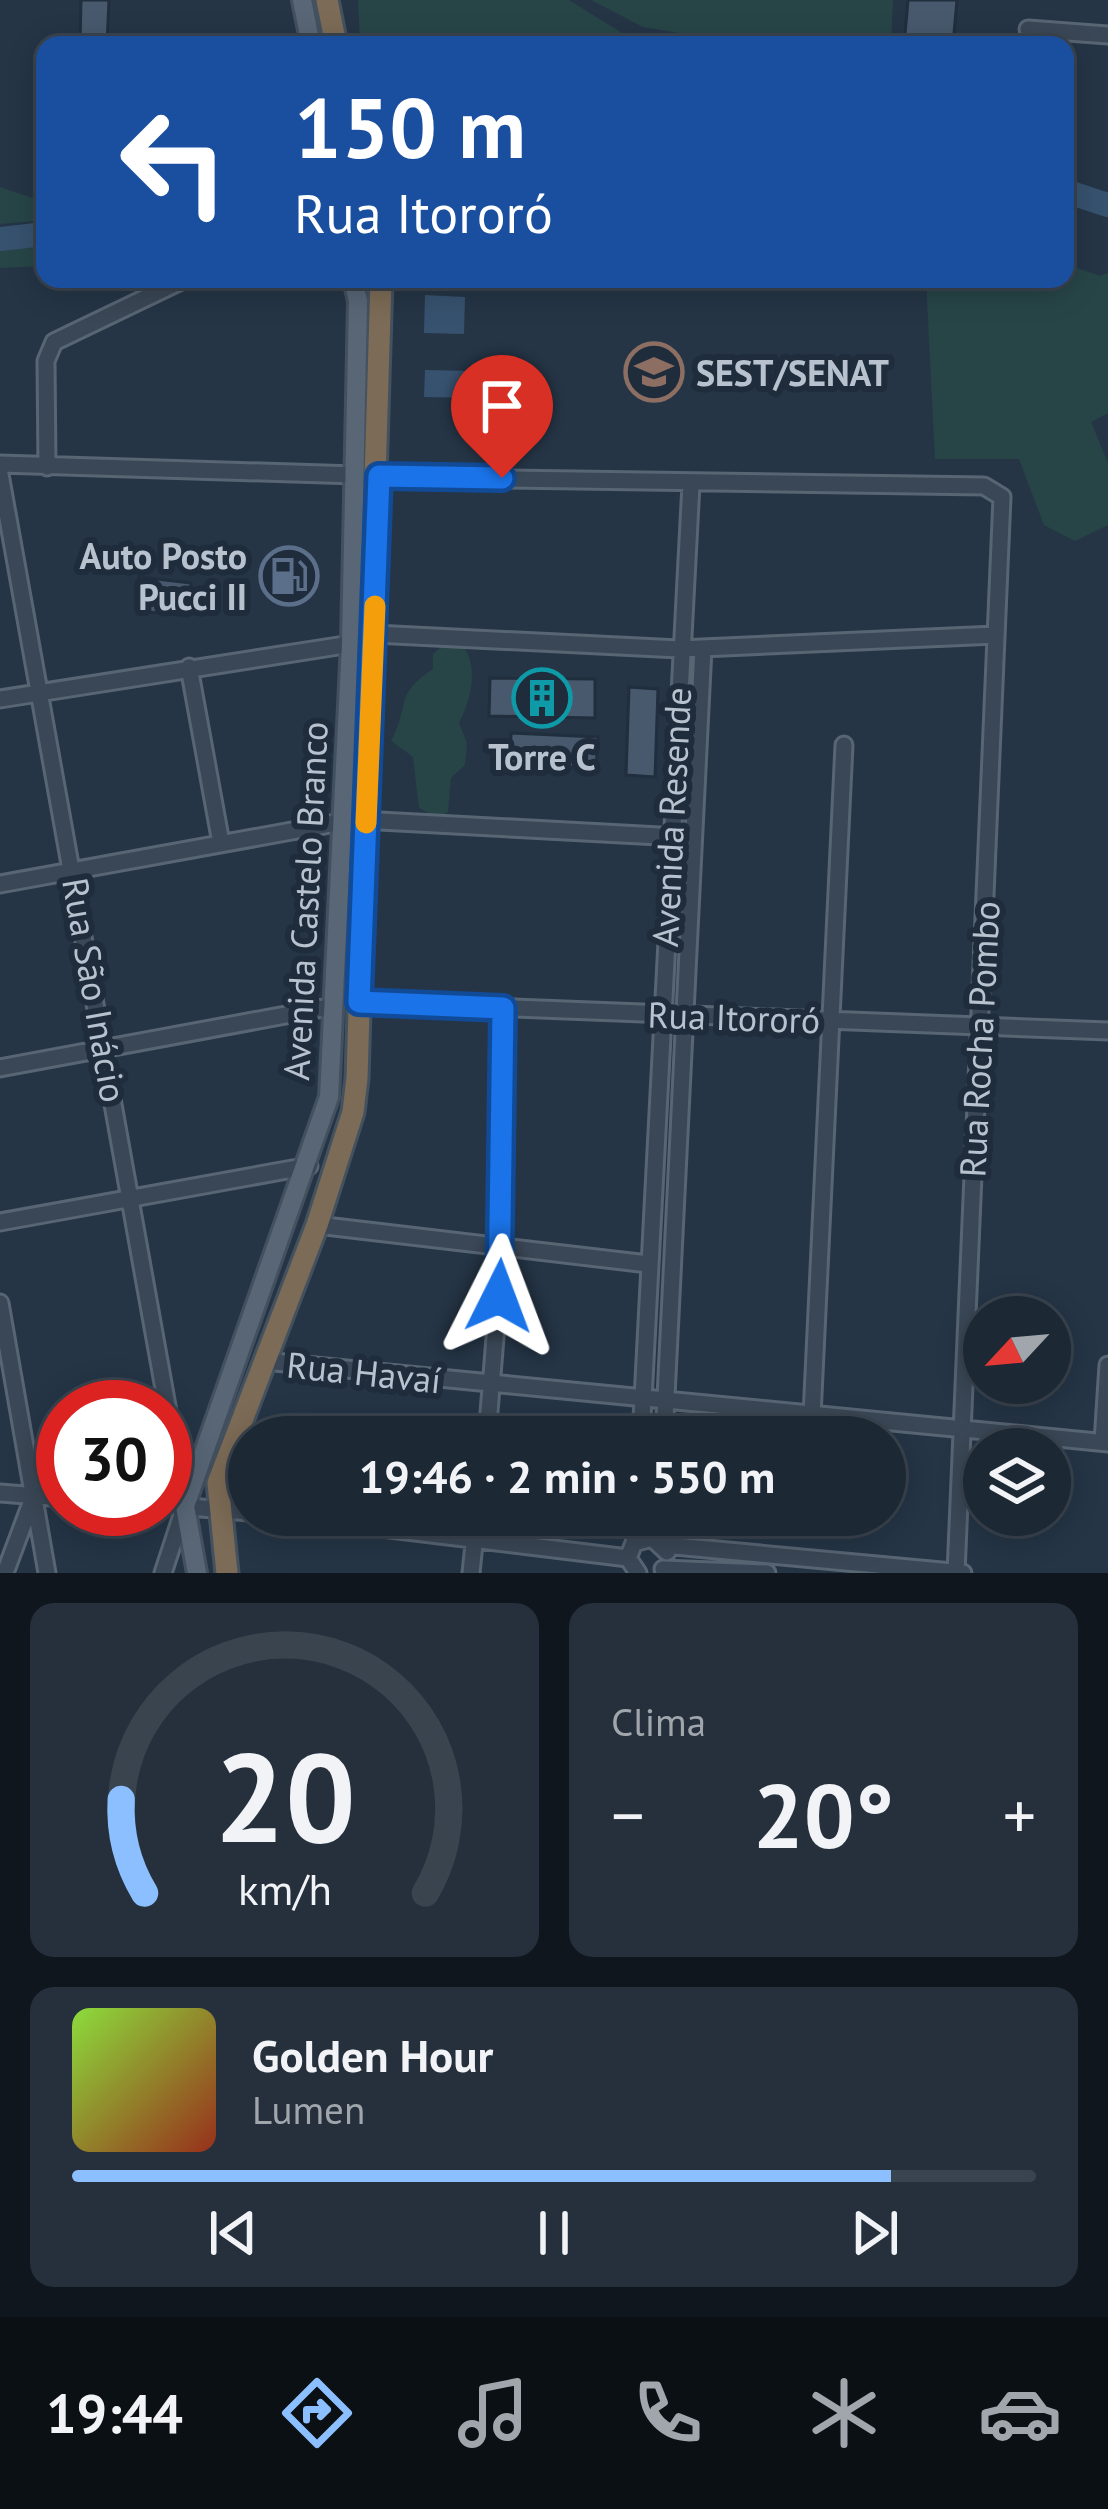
<!DOCTYPE html>
<html lang="pt">
<head>
<meta charset="utf-8">
<style>
  :root { --surface:#1c2834; --page:#25303c; --text:#f1f3f6; --muted:#a0a6ac; --line:#3a444f; --accent:#8cbfff }
  body { margin:0; font-family:"PT Sans",sans-serif; background:var(--page); color:var(--text); height:100vh; display:flex; flex-direction:column; font-size:45px; white-space:nowrap }
  * { box-sizing:border-box; margin:0 }
  p { font-size:39px; color:var(--muted) }
  .icon { flex:none; width:66px; height:66px; fill:none; stroke:currentColor; stroke-width:2; stroke-linecap:round; stroke-linejoin:round }
  .map { position:relative; height:1573px; overflow:hidden }
  .panel { display:flex; flex-direction:column; gap:30px; padding:30px; background:#0f161d; flex:1 }
  .panel>* { flex:none }
  .top-card { position:absolute; left:36px; top:36px; width:1038px; height:252px; border-radius:24px; box-shadow:0 6px 30px #0003,0 0 0 3px var(--line); background:#1a4fa0; color:#fff; overflow:hidden }
  .needle { width:78px; rotate:244deg }
  .tools { position:absolute; left:963px; top:1296px; display:grid; gap:24px }
  .tools a { display:grid; place-items:center; width:108px; height:108px; border-radius:50%; background:var(--surface); box-shadow:0 6px 30px #0003,0 0 0 3px var(--line); font-size:60px }
  .speed { position:absolute; left:36px; top:1380px; display:flex; gap:24px; font-size:60px; font-weight:700; text-align:center }
  .speed>* { display:grid; place-content:center; width:156px; height:156px; border-radius:50%; background:var(--surface); box-shadow:0 6px 30px #0003,0 0 0 3px var(--line); line-height:1 }
  .speed .limit { border:18px solid #d22; background:#fff; color:#111 }
  .pin { position:absolute; display:grid; place-items:center; width:102px; height:102px; color:#fff; margin:-123px -51px; border-radius:50% 50% 50% 0; rotate:-45deg; box-shadow:0 0 12px #0007 }
  .pin .icon { rotate:45deg }
  .me { position:absolute; width:132px; margin:-66px; rotate:3deg; stroke-linejoin:round; filter:drop-shadow(0 0 9px #0008) }
  .turn { display:flex; align-items:center; gap:42px; height:252px; padding:0 60px; font-size:54px }
  .turn .icon { width:156px; height:156px; stroke-width:2.5 }
  .turn b { display:block; font-size:84px; line-height:102px }
  .big { font-size:90px; font-weight:700; line-height:1.1 }
  .panel .card { flex:1; display:flex; flex-direction:column; justify-content:center; gap:18px; min-width:0; padding:0 42px; border-radius:24px; background:var(--page) }
  .panel .dial { align-items:center; gap:0 }
  .dial svg { height:312px; overflow:visible; fill:none; stroke:var(--line); stroke-width:7; stroke-linecap:round; text-anchor:middle }
  .dial text { fill:var(--text); stroke:none }
  .song { display:flex; align-items:center; gap:36px }
  .cover { width:144px; height:144px; border-radius:18px; background:linear-gradient(135deg,hsl(90 70% 55%),hsl(10 70% 35%)) }
  .played { height:12px; border-radius:6px; background:linear-gradient(90deg,var(--accent) 85%,var(--line) 85%) }
  .keys { display:flex; justify-content:space-around; direction:ltr }
  .heat { display:flex; justify-content:space-between; align-items:center; font-size:66px; direction:ltr }
  .panel .tiles { flex:1; display:grid; gap:30px; grid-template-columns:1fr 1fr }
  .card:last-child { grid-column:span 2 }
  .trip { position:absolute; left:228px; top:1416px; width:678px; height:120px; border-radius:60px; background:var(--surface); box-shadow:0 6px 30px #0003,0 0 0 3px var(--line); font-weight:700; line-height:120px; text-align:center }
  .tab-bar { display:flex; height:192px; justify-content:space-around; align-items:center; background:#0b1015; color:var(--muted) }
  .tab-bar .icon { width:84px; height:84px }
  .tab-bar .current { color:var(--accent) }
  .tab-bar b { font-size:54px; color:var(--text) }
  .map>svg:first-child { display:block }
</style>
</head>
<body>
<div class="map">
<svg width="1108" height="1573" viewBox="0 0 1108 1573">
  <rect width="100%" height="100%" fill="#253546"/>
  <path fill="#274547" d="M358 0H569L627 36 670 45 433 36 360 42Z
    M591 0H893L891 45H751L643 27Z
    M0 187 45 202V220L0 224Z
    M45 247V266L0 268V249Z
    M1065 264 1100 276 1108 273V413L1091 422 1108 463V525L1075 541 1044 525 1019 459H935L926 279H1065Z
    M443 645 463 646C479 668 471 700 459 723L467 743 465 765 451 778 448 812 438 818 419 808 413 757 391 741C411 705 393 695 433 669V654Z"/>
  <path fill="#37526f" d="M425 295 465 297 464 334 424 333Z
    M425 370 473 371 472 398 424 397Z"/>
  <g fill="none" stroke-linecap="round" stroke-linejoin="round">
    <path stroke="#37526f" stroke-width="24" d="M1065 191 1108 205
      M0 239 45 234"/>
  </g>
  <path fill="#48596d" stroke="#202e3d" stroke-width="3" d="M81 0H109L107 45 80 44Z
    M908 0H957L953 45H904Z
    M139 577 191 583 188 616 139 611Z
    M490 678 595 679V718L489 716Z
    M629 687 658 689 655 777 626 775Z
    M511 733 598 737 596 768 510 764Z"/>
  <g fill="none" stroke-linecap="round" stroke-linejoin="round">
    <defs>
      <path id="minor" d="M1028 29 1108 35
        M0 464 356 475
        M47 467 46 361 54 342 185 279
        M0 474 185 1506 163 1573
        M379 477 984 486 1002 497 956 1573
        M374 634 679 649 996 635
        M189 667 221 843
        M0 699 351 644
        M347 788 355 815 361 820 678 837
        M0 884 341 822
        M359 1002 1108 1031
        M0 1068 334 1006
        M0 1222 309 1166
        M317 1225 648 1264
        M0 1303 47 1573
        M264 1361 1108 1443
        M812 1416 844 745
        M487 1437 502 1251 503 1008
        M641 1437 691 484
        M664 1437 703 648
        M1103 1442 1108 1365
        M0 1493 63 1498
        M165 1505 249 1512
        M275 1515 628 1558
        M661 1542V1515
        M634 1543 639 1515
        M664 1545 963 1573
        M663 1569 767 1573
        M5 1573 33 1498
        M471 1573 477 1515
        M638 1573 628 1558 634 1543 652 1538 667 1552"/>
      <path id="major" d="M302 0 311 45
        M197 1573 185 1506 329 1097 351 644 358 301 353 279"/>
      <path id="highway" d="M327 0 336 45
        M227 1573 218 1483 317 1225 353 1112 357 1078 381 279"/>
    </defs>
    <use href="#minor" stroke="#586573" stroke-width="21"/>
    <use href="#major" stroke="#43505f" stroke-width="24"/>
    <use href="#highway" stroke="#445260" stroke-width="27"/>
    <use href="#minor" stroke="#3a4756" stroke-width="15"/>
    <use href="#major" stroke="#586676" stroke-width="18"/>
    <use href="#highway" stroke="#7c6b56" stroke-width="21"/>
  </g>
  <g fill="none" stroke-linecap="round" stroke-linejoin="round">
    <defs>
      <path id="route" d="M499 1296 503 1008 359 1002 379 476 502 478"/>
    </defs>
    <use href="#route" stroke="#114b97" stroke-width="30"/>
    <use href="#route" stroke="#1a73e8" stroke-width="21"/>
    <path stroke="#f59e0b" stroke-width="21" d="M366 823 375 606"/>
  </g>
  <defs>
    <symbol id="university-ring" viewBox="-11 -11 22 22"><circle r="9.5" fill="#1e2c3b" stroke="#8d6e63" stroke-width="1.5"/><path d="M0-5L7-2L0 1L-7-2ZM-4 1L0 2.5L4 1V4Q0 6-4 4Z" fill="#8d6e63"/></symbol>
    <symbol id="fuel-ring" viewBox="-11 -11 22 22"><circle r="9.5" fill="#1e2c3b" stroke="#5c6f8a" stroke-width="1.5"/><path d="M-5.5-6h7V0h2V4h1.3V-2.5L3-4.5l.8-.8L6-3V5H2.5V1h-1V6h-7ZM-4.2-4.7v3.2H.2V-4.7Z" fill="#5c6f8a"/></symbol>
    <symbol id="building-ring" viewBox="-11 -11 22 22"><circle r="9.5" fill="#1e2c3b" stroke="#0f9aa8" stroke-width="1.5"/><path d="M-4-6H4V6H1V3H-1V6H-4ZM-2.5-4.3h1.7v1.8h-1.7ZM.8-4.3h1.7v1.8H.8ZM-2.5-1h1.7V.8h-1.7ZM.8-1h1.7V.8H.8Z" fill="#0f9aa8"/></symbol>
  </defs>
  <g fill-rule="evenodd">
    <use href="#university-ring" x="621" y="339" width="66" height="66"/>
    <use href="#fuel-ring" x="256" y="543" width="66" height="66"/>
    <use href="#building-ring" x="509" y="665" width="66" height="66"/>
  </g>
  <g text-anchor="middle" dominant-baseline="central" stroke-width="12" stroke-linejoin="round" paint-order="stroke">
    <g font-size="36" font-weight="bold" fill="#b8c2cf" stroke="#1e2c3b" text-anchor="start">
      <text x="696" y="372">SEST/SENAT</text>
      <text x="247" y="555" text-anchor="end">Auto Posto<tspan x="247" dy="41">Pucci II</tspan></text>
      <text x="542" y="756" text-anchor="middle">Torre C</text>
    </g>
    <g font-size="36" fill="#b8c2cf" stroke="#1e2c3b">
      <text transform="translate(671 817) rotate(-87)">Avenida Resende</text>
      <text transform="translate(305 901) rotate(-87)">Avenida Castelo Branco</text>
      <text transform="translate(95 990) rotate(80)">Rua São Inácio</text>
      <text transform="translate(734 1017) rotate(2)">Rua Itororó</text>
      <text transform="translate(979 1039) rotate(-87)">Rua Rocha Pombo</text>
      <text transform="translate(364 1372) rotate(6)">Rua Havaí</text>
    </g>
  </g>
</svg>
<div class="tools">
<a><svg class="needle" viewBox="-14 -14 28 28"><path d="M0-13l5 13h-10z" fill="#e53935"/><path d="M0 13l5-13h-10z" fill="#a0a6ac"/></svg></a>
<a><svg class="icon" aria-label="layers" viewBox="0 0 24 24"><path d="M12 4l9 5-9 5-9-5zM3 14l9 5 9-5"/></svg></a>
</div>
<div class="speed"><div class="limit">30</div></div>
<div class="pin" style="left:502px;top:478px;background:#d93025"><svg class="icon" aria-label="arrive" viewBox="0 0 24 24"><path d="M6 21V4h12l-3 4 3 4H6"/></svg></div>
<svg class="me" style="left:499px;top:1296px" viewBox="-20 -20 40 40"><path d="M0-17L14 15 0 8-14 15z" fill="#1a73e8" stroke="#fff" stroke-width="4"/></svg>
<div class="trip">19:46 · 2 min · 550 m</div>
<div class="top-card">
<div class="turn"><svg class="icon" aria-label="left" viewBox="0 0 24 24"><path d="M17 20v-9H6M10 6l-5 5 5 5"/></svg><div><b>150 m</b>Rua Itororó</div></div>
</div>
</div>
<section class="panel">
<div class="tiles">
<div class="card dial"><svg viewBox="0 0 100 80">
<path d="M14 69A42 42 0 1 1 86 69"/>
<path d="M14 69A42 42 0 0 1 8 45" stroke="#8cbfff"/>
<text x="50" y="56" font-size="32" font-weight="700">20</text>
<text x="50" y="72" font-size="11">km/h</text>
</svg></div>
<div class="card"><p>Clima</p>
<div class="heat"><a>−</a><b class="big">20°</b><a>+</a></div>
</div>
<div class="card">
<div class="song"><i class="cover"></i><div><b>Golden Hour</b><p>Lumen</p></div></div>
<div class="played"></div>
<div class="keys"><svg class="icon" aria-label="previous" viewBox="0 0 24 24"><path d="M18 5L8 12l10 7zM5 5v14"/></svg><svg class="icon" aria-label="pause" viewBox="0 0 24 24"><path d="M8 5v14M16 5v14"/></svg><svg class="icon" aria-label="next" viewBox="0 0 24 24"><path d="M6 5l10 7-10 7zM19 5v14"/></svg></div>
</div>
</div>
</section>
<nav class="tab-bar">
<b>19:44</b>
<svg class="icon current" aria-label="directions" viewBox="0 0 24 24"><path d="M12 3l9 9-9 9-9-9zM9 14v-3h6M13 9l2 2-2 2"/></svg>
<svg class="icon" aria-label="music" viewBox="0 0 24 24"><path d="M9 18V5l10-2v13"/><circle cx="6" cy="18" r="3"/><circle cx="16" cy="16" r="3"/></svg>
<svg class="icon" aria-label="phone" viewBox="0 0 24 24"><path d="M5 4h4l2 5-3 2q2 4 5 5l2-3 5 2v4C11 20 4 13 5 4z"/></svg>
<svg class="icon" aria-label="climate" viewBox="0 0 24 24"><path d="M12 3v18M4 7l16 10M4 17L20 7"/></svg>
<svg class="icon" aria-label="car" viewBox="0 0 24 24"><path d="M5 17H2v-5l4-1 3-4h7l3 4 3 1v5h-3M9 17h6M6 11h13"/><circle cx="7" cy="17" r="2"/><circle cx="17" cy="17" r="2"/></svg>
</nav>
</body>
</html>
